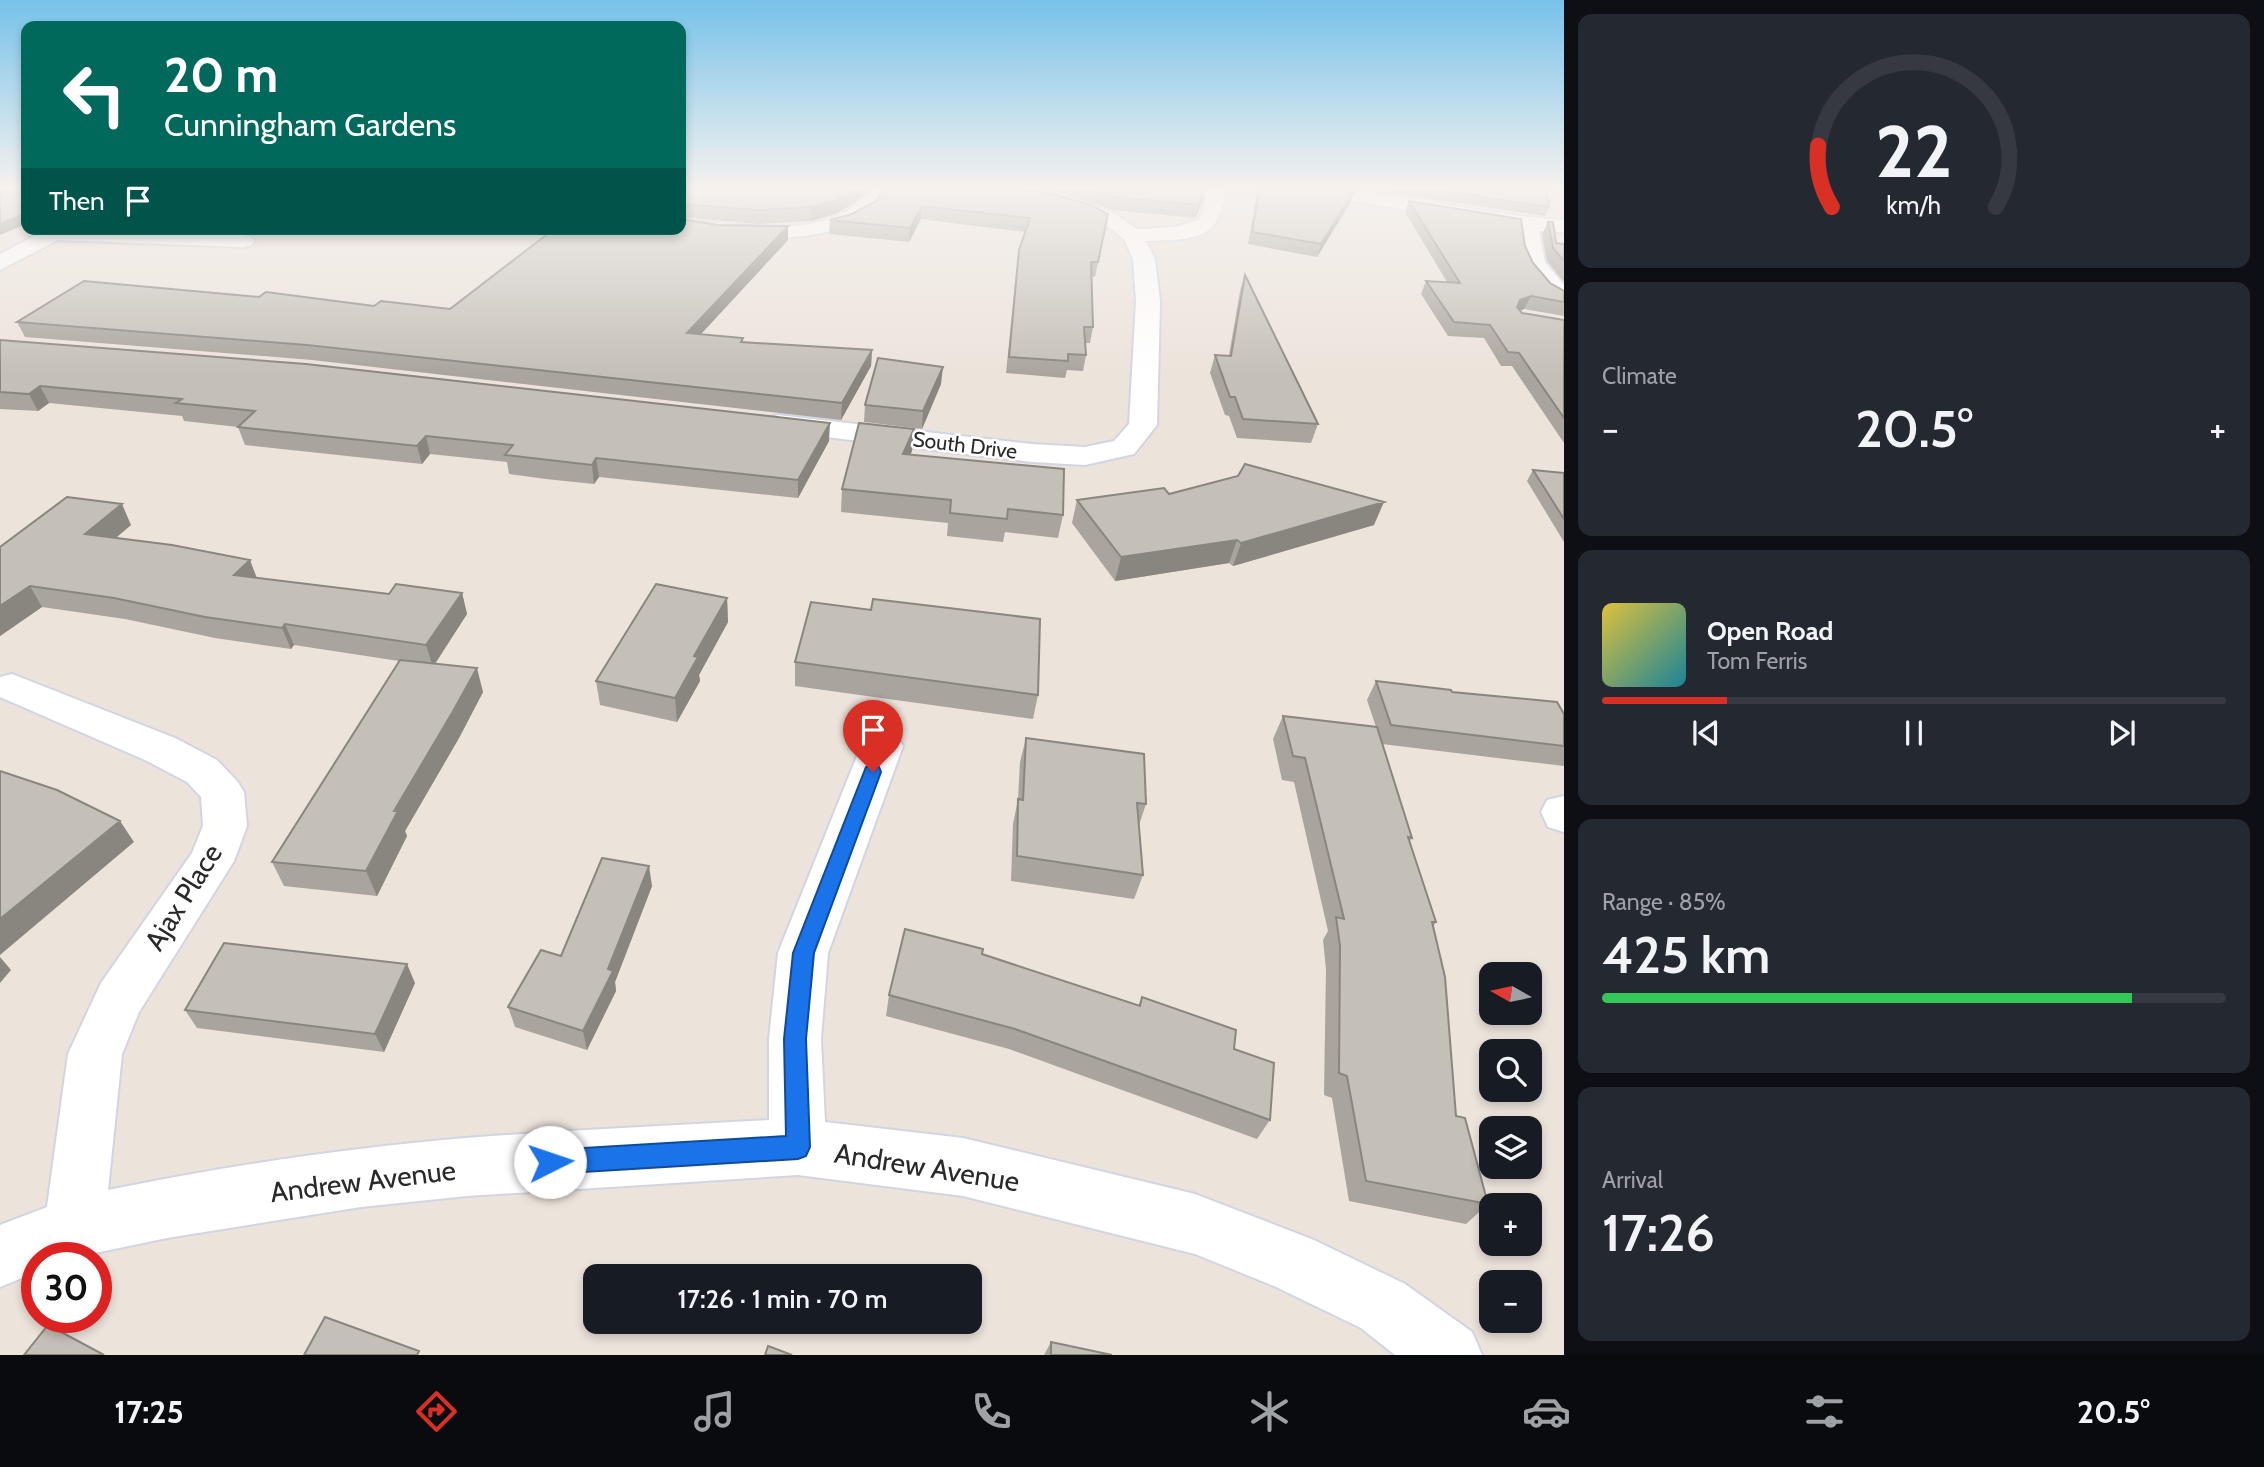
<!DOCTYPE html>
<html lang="en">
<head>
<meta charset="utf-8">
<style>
  :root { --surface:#171b24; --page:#242831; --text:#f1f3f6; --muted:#9ea1a6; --line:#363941; --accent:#d93025 }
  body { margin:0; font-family:Cabin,sans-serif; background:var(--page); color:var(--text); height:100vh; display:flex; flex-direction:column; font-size:26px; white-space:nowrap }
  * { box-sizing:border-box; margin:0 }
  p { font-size:23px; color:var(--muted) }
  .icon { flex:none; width:38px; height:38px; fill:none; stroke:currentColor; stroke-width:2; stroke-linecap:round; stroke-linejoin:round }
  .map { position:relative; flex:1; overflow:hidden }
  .side { display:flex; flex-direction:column; gap:14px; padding:14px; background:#0d0f14; width:700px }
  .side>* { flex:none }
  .guide { position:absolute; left:21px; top:21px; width:665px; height:214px; border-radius:14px; box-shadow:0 4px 10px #0003; background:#00695c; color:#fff; overflow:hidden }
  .needle { width:46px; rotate:279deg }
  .fabs { position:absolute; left:1479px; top:962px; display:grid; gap:14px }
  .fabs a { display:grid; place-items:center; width:63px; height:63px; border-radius:14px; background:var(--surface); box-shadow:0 4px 10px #0003; font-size:35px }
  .speed { position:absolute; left:21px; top:1242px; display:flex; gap:14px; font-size:35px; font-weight:700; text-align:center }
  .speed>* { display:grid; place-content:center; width:91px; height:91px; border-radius:50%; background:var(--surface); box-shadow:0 4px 10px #0003; line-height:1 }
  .speed .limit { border:10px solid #d22; background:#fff; color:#111 }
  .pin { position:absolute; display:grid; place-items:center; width:60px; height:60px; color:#fff; margin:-72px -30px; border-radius:50% 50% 50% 0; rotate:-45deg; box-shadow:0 0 7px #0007 }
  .pin .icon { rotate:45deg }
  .me { position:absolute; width:77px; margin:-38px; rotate:86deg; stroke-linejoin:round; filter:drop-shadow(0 0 5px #0008) }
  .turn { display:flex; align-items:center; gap:24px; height:147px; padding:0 28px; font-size:32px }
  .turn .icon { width:91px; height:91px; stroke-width:2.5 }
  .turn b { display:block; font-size:49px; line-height:60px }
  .then { display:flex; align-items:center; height:66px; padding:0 28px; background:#0003; gap:14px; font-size:26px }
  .big { font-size:52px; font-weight:600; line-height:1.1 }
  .side .widget { flex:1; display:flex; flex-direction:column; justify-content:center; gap:10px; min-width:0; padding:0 24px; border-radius:14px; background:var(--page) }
  .side .dial { align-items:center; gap:0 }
  .dial svg { height:182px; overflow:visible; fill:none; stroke:var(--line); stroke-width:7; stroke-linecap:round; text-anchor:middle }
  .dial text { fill:var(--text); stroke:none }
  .song { display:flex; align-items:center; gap:21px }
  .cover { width:84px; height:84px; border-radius:10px; background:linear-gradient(135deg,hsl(50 70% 55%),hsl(190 70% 35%)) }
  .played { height:7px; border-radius:4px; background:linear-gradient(90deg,var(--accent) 20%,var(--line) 20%) }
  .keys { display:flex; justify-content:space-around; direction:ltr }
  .heat { display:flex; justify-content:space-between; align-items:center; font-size:38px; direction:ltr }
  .charge { height:10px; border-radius:5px; background:linear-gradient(90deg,#34c759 85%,var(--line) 0) }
  .trip { position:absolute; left:583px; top:1264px; width:399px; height:70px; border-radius:14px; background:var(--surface); box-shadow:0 4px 10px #0003; font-weight:600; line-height:70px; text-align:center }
  .tabs { display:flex; height:112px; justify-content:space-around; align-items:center; background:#090b0e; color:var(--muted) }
  .tabs .icon { width:49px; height:49px }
  .tabs .on { color:var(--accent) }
  .tabs b { font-size:32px; color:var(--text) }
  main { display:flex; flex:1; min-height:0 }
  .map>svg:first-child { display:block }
</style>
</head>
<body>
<main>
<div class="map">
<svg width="1564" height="1355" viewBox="0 0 1564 1355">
  <rect width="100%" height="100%" fill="#ece3db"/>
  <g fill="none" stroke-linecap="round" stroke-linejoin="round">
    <defs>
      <path id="street" d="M875 186H893C887 196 880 208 870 215 826 245 723 242 674 229H681V219C743 225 833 244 875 186Z
        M944 186H1000L1079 200 1114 213 1137 229 1175 227 1198 220 1203 211 1208 186H1226C1221 242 1195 239 1146 241L1155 259 1160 301 1157 425 1134 454 1085 465 1032 462 768 430 764 424 768 418 778 415 1032 444 1085 447 1114 441 1129 424 1136 301 1133 259 1124 239 1100 221 1073 211 1023 200 953 192 946 190Z
        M1291 186C1383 186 1472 215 1564 220V232L1539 231 1545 262 1564 285V305C1548 301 1529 277 1523 262 1519 252 1520 239 1518 229L1300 192 1293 190Z
        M49 229 244 235 251 237 255 241 251 245 244 247 55 240 48 238 45 234Z
        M12 674 175 738 217 760 237 781 244 792 247 826 234 861 139 1012 122 1054 108 1190C226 1166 346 1148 466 1138 567 1130 668 1126 769 1120V1039L778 953 861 746 867 736 882 731 897 736 903 746 828 953 821 1039 825 1122 963 1138 1195 1194 1314 1240 1405 1284 1472 1332 1482 1355H1395L1361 1328 1274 1286 1195 1254 963 1196 798 1175 467 1196 361 1207 167 1238 71 1258H37V1272L0 1287V1225L47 1207 68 1054 101 983 192 853 203 826 201 797 187 782 145 760 0 697V677Z
        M1564 796V832L1548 827 1541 812 1547 800Z"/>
      <path id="secondary" d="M48 229H74L71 233 0 270V254Z"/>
    </defs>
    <use href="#street" stroke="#d1d5e3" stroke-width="4"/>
    <use href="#secondary" stroke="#d1d5e3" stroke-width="4"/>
    <use href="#street" fill="#fff" fill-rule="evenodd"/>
    <use href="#secondary" fill="#fff" fill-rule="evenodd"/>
  </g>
  <path fill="#a9a49d" d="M681 186 856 202 835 214 811 221 759 224 681 217Z
    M1002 186H1204L1202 203 1195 218 1113 210 1065 194 1024 187Z
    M1258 186H1321L1350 203 1317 257 1248 244Z
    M1325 186H1360L1359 188Z
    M1389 186H1546L1549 207 1545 216 1393 193Z
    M876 201 1108 214 1095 277 1092 276 1093 327 1090 343H1085L1086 355 1083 371 1067 370 1065 378 1006 373 1017 264 1019 250 1025 232 921 219 909 242 829 234 830 220 852 214Z
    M1409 201 1525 246 1533 263 1550 283 1564 291V316L1524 309 1520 311 1522 313 1564 320V443L1512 366H1501L1484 338 1448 336 1421 294 1426 281 1447 282 1405 212Z
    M1548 222 1556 243 1564 244V282L1547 261 1542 234Z
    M718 225 788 226V240L701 334 743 338V342L872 350 871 366 841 420 312 360 25 337 17 322 374 306 450 309Z
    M1245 275 1318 424 1311 443 1237 438 1229 416 1225 415 1210 373 1215 355H1229L1240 291Z
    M0 340 829 441 798 498 599 477 594 484 546 479 509 474 507 462 430 454 422 464 245 445 238 427 184 421 182 416 49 403 38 411 0 409Z
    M941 384 922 429 864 422 865 405Z
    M912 451 910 455 1063 515 1058 538 1005 532 1003 542 947 536 948 523 841 512 842 489Z
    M1533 470 1564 473V542L1527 481Z
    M1169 494 1374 525 1233 566 1229 563 1115 581 1072 523 1077 500Z
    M131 525 116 538 257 578 389 594 462 593 467 614 435 663 483 692 459 738 405 831 407 836 377 896 284 886 272 862 399 661 294 645 291 649 215 638 125 619 42 607 0 636V547Z
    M727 598 728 622 699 675 700 681 677 722 600 705 596 681Z
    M871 610 1038 695 1033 719 795 686V662Z
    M1376 681 1452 692 1564 714V766L1382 744 1412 838 1409 842 1436 922 1433 927 1456 1116 1488 1204 1466 1224 1349 1201 1332 1098 1324 1095 1326 969 1323 940 1328 931 1294 782 1282 780 1273 739 1283 716 1376 727 1367 700Z
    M1026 738 1146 804 1139 825 1143 875 1134 899 1011 881 1013 824 1018 799 1020 762Z
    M652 886 615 982 616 991 587 1050 515 1027 508 1007 561 956Z
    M982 954 1138 1006 1142 997 1270 1120 1257 1139 1009 1049 886 1016 889 995Z
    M415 983 384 1052 197 1028 185 1010Z
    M1051 1342 1112 1355H1044Z"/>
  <path fill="#898680" d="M859 186H872L856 202 835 214 811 221V207Z
    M1205 190 1202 203 1195 218 1198 205Z
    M1354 191 1350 203 1317 257 1321 244Z
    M922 206 921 219 909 242 910 228Z
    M26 213V224L0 235V224Z
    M788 226V240L688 348 687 333Z
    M1531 296 1524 309 1514 313 1520 300Z
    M872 350 871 366 841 420 842 403Z
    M943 367 941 384 922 429 923 411Z
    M40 386 49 403 38 411 29 394Z
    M830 423 829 441 798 498V480Z
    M914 429 912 451 901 476 903 454Z
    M426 436 430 454 422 464 417 446Z
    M596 458 599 477 594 484 592 465Z
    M1384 502 1374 525 1233 566 1241 543Z
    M122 504 131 525 96 554 85 534Z
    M1237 540 1229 563 1115 581 1121 557Z
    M250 560 258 581 234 575Z
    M30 586 42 607 0 636V606Z
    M462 593 467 614 433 667 426 645Z
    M727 598 728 622 699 675 700 681 677 722 675 698 694 656Z
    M285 624 294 645 291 649 282 628Z
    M477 668 483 692 459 738 405 831 407 836 377 896 366 871 394 811Z
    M120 821 134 842 0 955V919Z
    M649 866 652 886 615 982 616 991 587 1050 583 1031Z
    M0 957 11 970 0 983Z
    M407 964 415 983 384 1052 375 1034Z"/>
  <path fill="#c4bfb7" stroke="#898680" stroke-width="2" d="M681 186H859L856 189 835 201 811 207 758 210 681 204Z
    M888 186H987L1048 193 1091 205 1108 214 1098 262H1091L1093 327H1084L1086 355 1068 354V361L1009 357 1019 250 1030 218 922 206 910 228 830 220 852 214 876 201Z
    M1082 186H1204L1205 190 1198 205 1115 197Z
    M1260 186H1321L1354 191 1321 244 1252 232Z
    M1407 186H1546L1549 207Z
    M0 191 26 192V213L0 224Z
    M1409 201 1521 219 1525 246 1533 263 1550 283 1564 291V302L1531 296 1520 300 1517 307 1522 313 1564 320V418L1519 353 1508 352 1490 325 1454 322 1426 281 1460 283Z
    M681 219 718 225 788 226 687 333 743 338 741 342 872 350 842 403 307 345 17 322 84 281 259 297 266 292 374 306 381 301 450 309 554 229H681Z
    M1548 222H1553L1556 243 1564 244V261L1553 248Z
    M1245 275 1318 424 1243 419 1235 397H1230L1215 355 1231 356Z
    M0 340 306 364 830 423 798 480 596 458 592 465 505 455 513 445 426 436 417 446 238 427 255 411 176 403 182 399 40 386 29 394 0 392Z
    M878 358 943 367 923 411 865 405Z
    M859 423 914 429 903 454 1064 469 1063 515 1008 509 1007 519 950 513 951 500 842 489Z
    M1245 464 1384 502 1241 543 1237 540 1121 557 1077 500 1164 488 1169 494 1238 476Z
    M1533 470 1564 473V519Z
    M67 497 122 504 85 534 172 545 250 560 234 575 389 594 396 584 462 593 426 645 285 624 282 628 205 617 114 598 30 586 0 606V547Z
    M656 584 727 598 694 656 698 657 675 698 596 681Z
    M873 599 1040 619 1038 695 795 662 811 602 871 610Z
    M400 660 477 668 452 713 394 811H398L366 871 272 862Z
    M1376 681 1451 690 1452 692 1557 702 1564 714V746L1391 725Z
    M1283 716 1377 727 1412 838 1408 837 1436 922H1432L1445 977 1456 1116 1465 1118 1488 1204 1366 1181 1347 1076 1339 1073 1340 946 1336 917 1344 919 1305 758 1293 756Z
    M1026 738 1144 754 1146 804 1137 803 1143 875 1017 856 1018 799 1023 800Z
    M0 771 57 790 120 821 0 919Z
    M602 858 649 866 608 969 613 971 583 1031 508 1007 541 950 561 956Z
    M905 929 983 949 982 954 1140 1006 1142 997 1236 1030 1234 1049 1274 1063 1270 1120 1015 1029 889 995Z
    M224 943 407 964 375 1034 185 1010Z
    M325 1317 419 1351 417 1355H304Z
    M48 1325 104 1355H24Z
    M1051 1342 1112 1355H1051Z
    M768 1346 792 1355H765Z"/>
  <linearGradient id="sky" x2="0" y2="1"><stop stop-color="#77c2ea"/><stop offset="0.5" stop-color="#f6f2ef"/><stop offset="1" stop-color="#f6f2ef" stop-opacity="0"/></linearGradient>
  <rect width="1564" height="375" fill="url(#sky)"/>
  <path fill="#1a73e8" stroke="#114b97" stroke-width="2" d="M873 765 879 767 881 772 814 953 806 1039 810 1147 806 1156 798 1159 550 1174 541 1171 538 1162 541 1154 550 1150 786 1136 784 1039 793 953 864 772 866 767Z"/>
  <g text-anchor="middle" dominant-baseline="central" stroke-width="5" stroke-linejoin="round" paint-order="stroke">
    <g font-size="21" fill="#2a2a2a" stroke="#fff">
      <text transform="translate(965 445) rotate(7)">South Drive</text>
    </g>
    <g font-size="28" fill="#2a2a2a" stroke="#fff">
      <text transform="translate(183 897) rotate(-58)">Ajax Place</text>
      <text transform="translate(927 1167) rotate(9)">Andrew Avenue</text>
      <text transform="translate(363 1181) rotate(-7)">Andrew Avenue</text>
    </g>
  </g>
</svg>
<div class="fabs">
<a><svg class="needle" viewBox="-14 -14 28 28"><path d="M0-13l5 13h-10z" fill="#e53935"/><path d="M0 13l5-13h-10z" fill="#9ea1a6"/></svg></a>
<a><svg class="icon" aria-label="search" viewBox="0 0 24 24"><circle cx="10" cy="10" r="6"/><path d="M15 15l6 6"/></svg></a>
<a><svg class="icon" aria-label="layers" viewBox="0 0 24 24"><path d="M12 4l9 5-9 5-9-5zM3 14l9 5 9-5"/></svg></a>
<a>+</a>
<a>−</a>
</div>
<div class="speed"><div class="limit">30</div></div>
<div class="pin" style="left:873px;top:772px;background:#d93025"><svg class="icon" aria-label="arrive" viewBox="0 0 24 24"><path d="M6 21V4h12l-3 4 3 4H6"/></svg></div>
<svg class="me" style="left:550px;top:1162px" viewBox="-20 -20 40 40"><circle r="19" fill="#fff"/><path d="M0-13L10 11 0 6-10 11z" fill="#1a73e8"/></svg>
<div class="trip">17:26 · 1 min · 70 m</div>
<div class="guide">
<div class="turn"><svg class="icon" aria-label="left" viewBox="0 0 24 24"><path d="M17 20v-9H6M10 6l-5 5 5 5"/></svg><div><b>20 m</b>Cunningham Gardens</div></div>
<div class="then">Then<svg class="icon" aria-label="arrive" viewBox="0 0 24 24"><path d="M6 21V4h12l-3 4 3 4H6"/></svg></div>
</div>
</div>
<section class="side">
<div class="widget dial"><svg viewBox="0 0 100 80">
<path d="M14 69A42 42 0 1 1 86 69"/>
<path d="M14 69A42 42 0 0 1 8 42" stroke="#d93025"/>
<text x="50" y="56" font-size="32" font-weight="700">22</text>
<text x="50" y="72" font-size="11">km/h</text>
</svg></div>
<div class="widget"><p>Climate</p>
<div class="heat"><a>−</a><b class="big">20.5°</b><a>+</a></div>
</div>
<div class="widget">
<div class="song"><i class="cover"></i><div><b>Open Road</b><p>Tom Ferris</p></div></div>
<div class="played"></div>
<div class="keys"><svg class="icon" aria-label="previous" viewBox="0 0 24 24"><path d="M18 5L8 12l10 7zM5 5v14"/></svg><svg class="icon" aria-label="pause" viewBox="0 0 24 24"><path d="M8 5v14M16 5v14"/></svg><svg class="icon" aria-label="next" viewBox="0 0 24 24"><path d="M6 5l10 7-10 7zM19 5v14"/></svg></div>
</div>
<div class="widget"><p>Range · 85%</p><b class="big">425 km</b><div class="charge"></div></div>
<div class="widget"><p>Arrival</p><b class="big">17:26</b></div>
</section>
</main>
<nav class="tabs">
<b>17:25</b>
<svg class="icon on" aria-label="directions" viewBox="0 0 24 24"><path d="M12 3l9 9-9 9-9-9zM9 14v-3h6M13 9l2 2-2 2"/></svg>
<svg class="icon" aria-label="music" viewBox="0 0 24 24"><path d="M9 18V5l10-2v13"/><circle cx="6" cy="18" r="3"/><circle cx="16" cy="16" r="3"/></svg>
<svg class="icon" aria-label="phone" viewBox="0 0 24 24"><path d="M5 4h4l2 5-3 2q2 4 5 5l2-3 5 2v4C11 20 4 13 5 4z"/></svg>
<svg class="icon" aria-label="climate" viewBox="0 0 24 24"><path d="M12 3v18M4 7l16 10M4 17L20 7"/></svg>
<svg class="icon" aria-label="car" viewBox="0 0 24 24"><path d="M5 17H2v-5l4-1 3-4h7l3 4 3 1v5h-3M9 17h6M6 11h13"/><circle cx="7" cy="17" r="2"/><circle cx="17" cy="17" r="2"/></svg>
<svg class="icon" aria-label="filters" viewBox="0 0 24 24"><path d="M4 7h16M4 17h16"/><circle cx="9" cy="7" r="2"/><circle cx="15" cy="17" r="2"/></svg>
<b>20.5°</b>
</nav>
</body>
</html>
